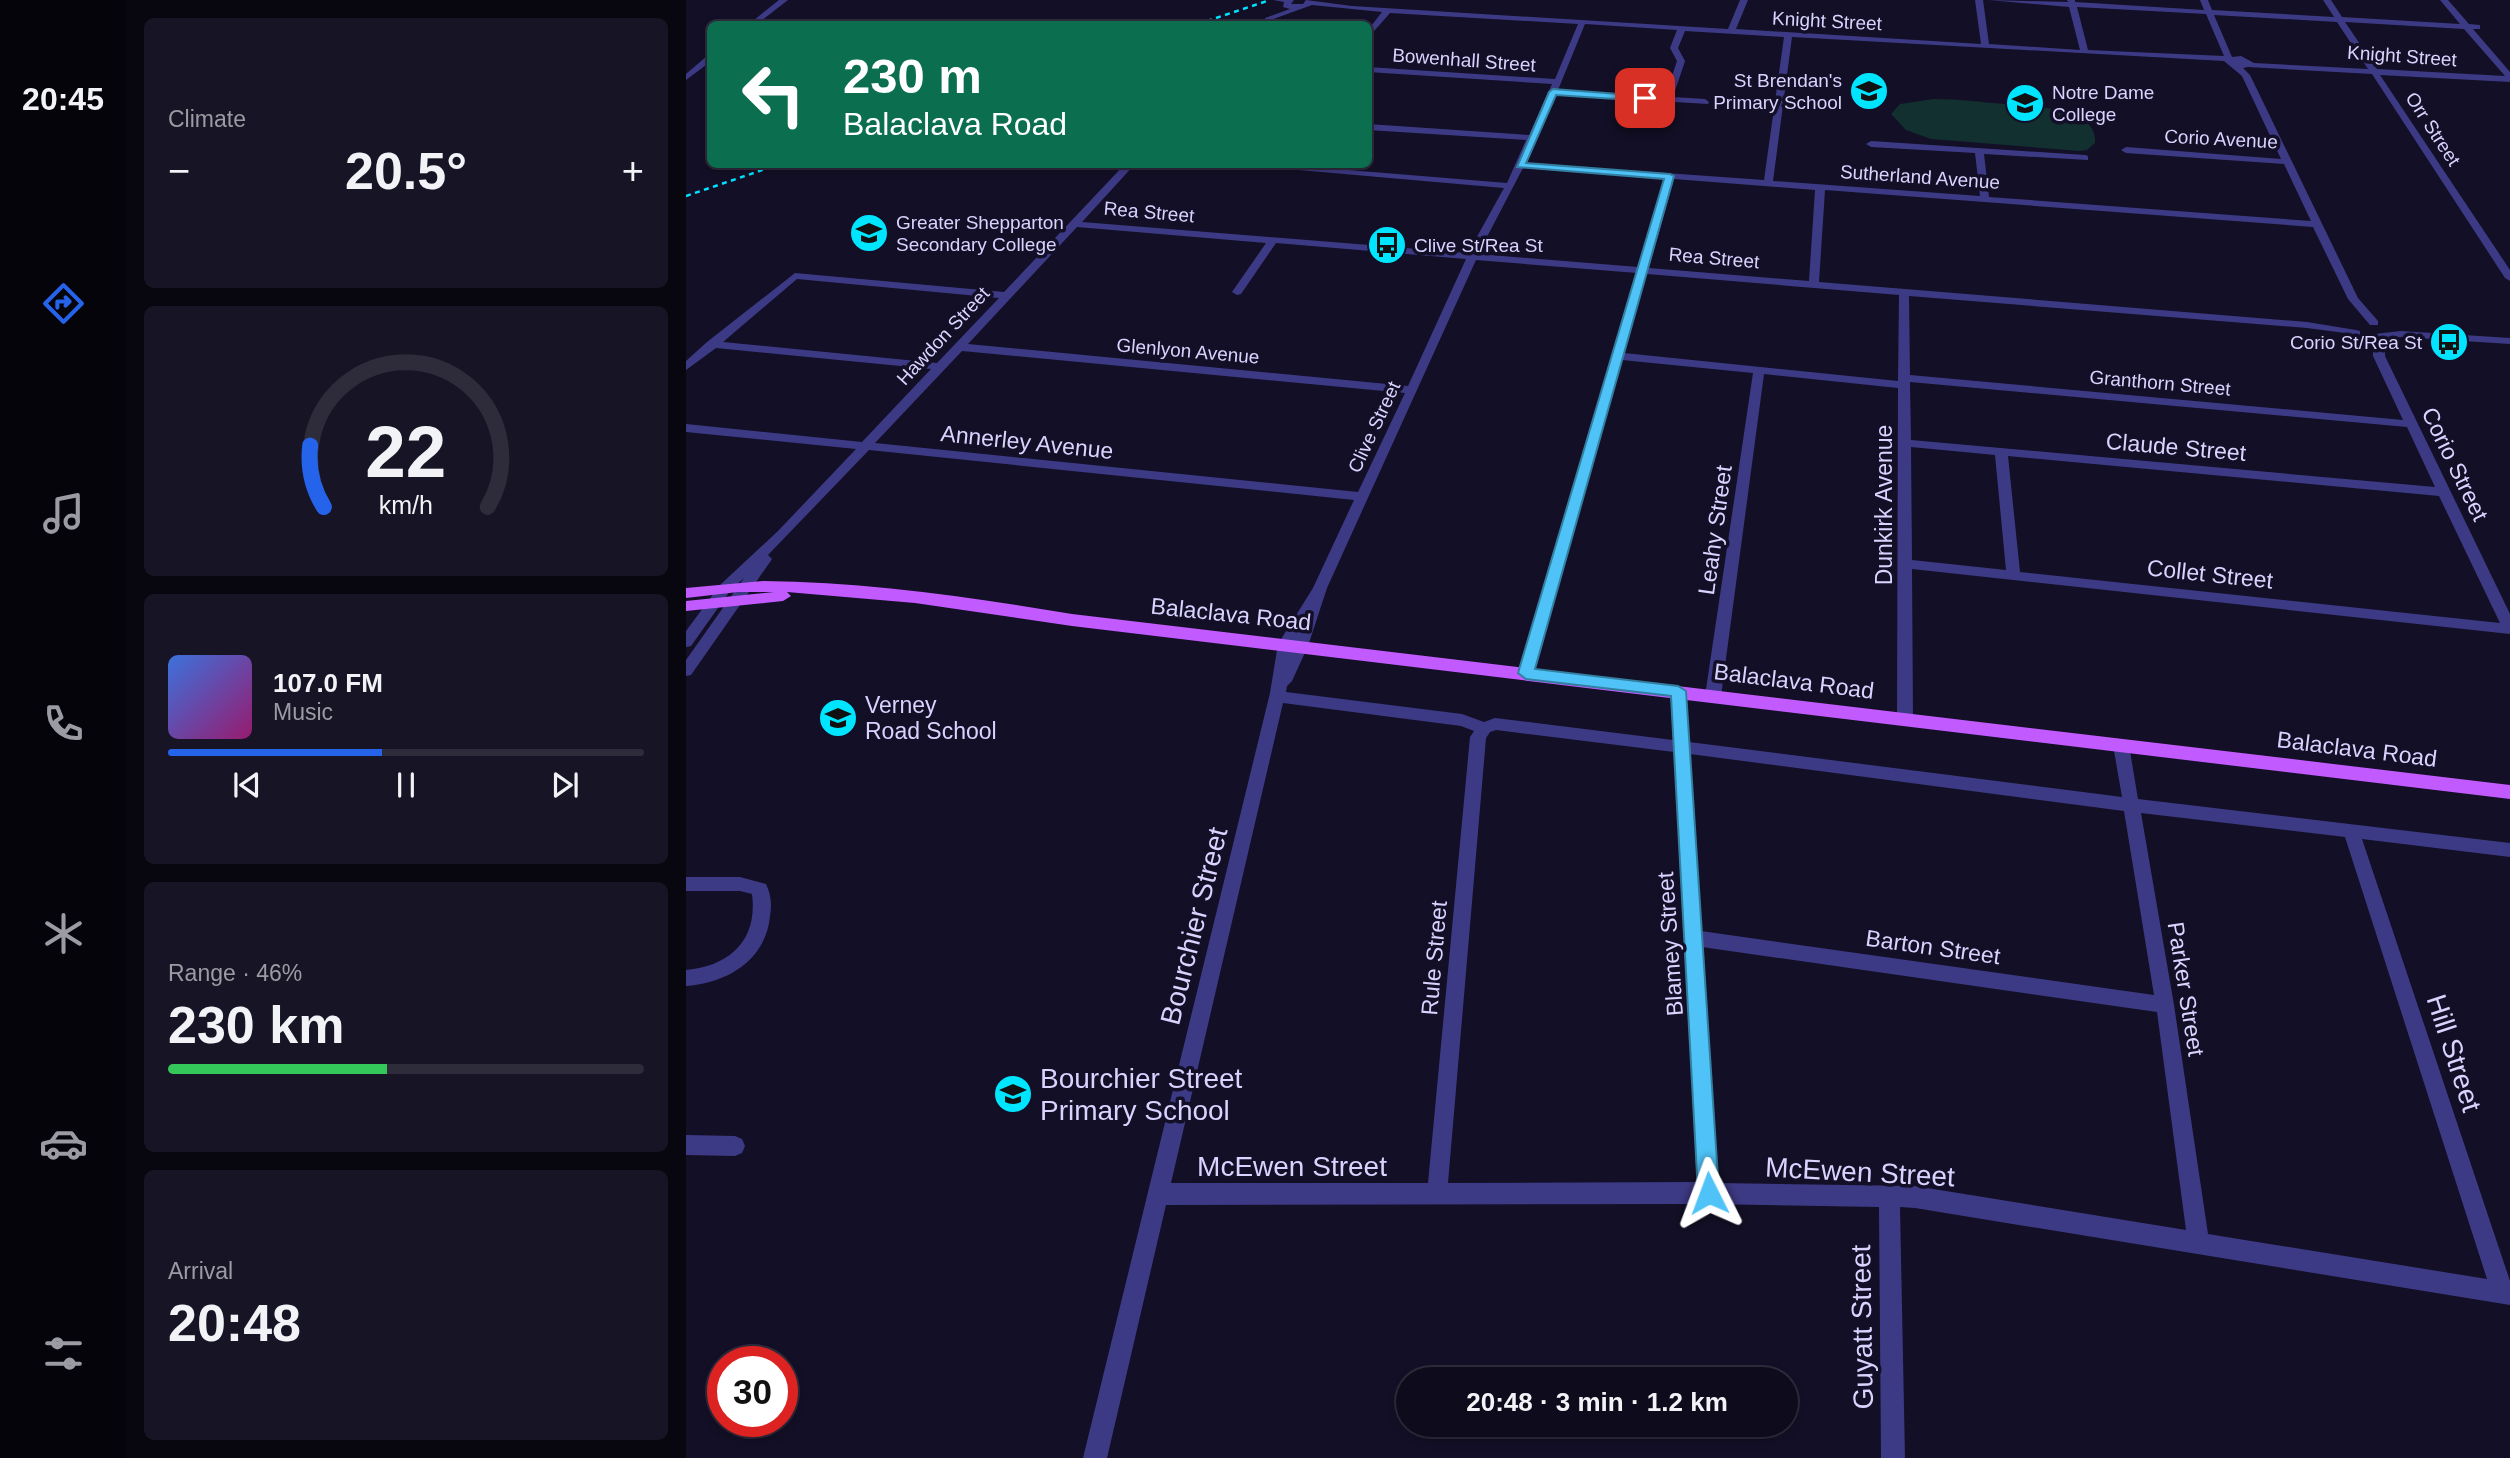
<!DOCTYPE html>
<html lang="en">
<head>
<meta charset="utf-8">
<style>
  :root { --surface:#0e0b1c; --page:#171425; --text:#f1f3f6; --muted:#9b9ba3; --line:#2e2b3b; --accent:#2563eb }
  body { margin:0; font-family:Helvetica,sans-serif; background:var(--page); color:var(--text); height:100vh; display:flex; flex-direction:column; font-size:26px; white-space:nowrap }
  * { box-sizing:border-box; margin:0 }
  p { font-size:23px; color:var(--muted) }
  .icon { flex:none; width:38px; height:38px; fill:none; stroke:currentColor; stroke-width:2; stroke-linecap:round; stroke-linejoin:round }
  .map { position:relative; flex:1; overflow:hidden }
  .panel { display:flex; flex-direction:column; gap:18px; padding:18px; background:#08060f; width:560px }
  .panel>* { flex:none }
  .banner { position:absolute; left:21px; top:21px; width:665px; height:147px; border-radius:10px; box-shadow:0 4px 10px #0003,0 0 0 2px var(--line); background:#0b6e4f; color:#fff; overflow:hidden }
  .speed { position:absolute; left:21px; top:1346px; display:flex; gap:14px; font-size:35px; font-weight:700; text-align:center }
  .speed>* { display:grid; place-content:center; width:91px; height:91px; border-radius:50%; background:var(--surface); box-shadow:0 4px 10px #0003,0 0 0 2px var(--line); line-height:1 }
  .speed .limit { border:10px solid #d22; background:#fff; color:#111 }
  .pin { position:absolute; display:grid; place-items:center; width:60px; height:60px; color:#fff; margin:-30px; border-radius:14px; box-shadow:0 4px 10px #0006 }
  .me { position:absolute; width:77px; margin:-38px; rotate:357deg; stroke-linejoin:round; filter:drop-shadow(0 0 5px #0008) }
  .turn { display:flex; align-items:center; gap:24px; height:147px; padding:0 21px; font-size:32px }
  .turn .icon { width:91px; height:91px; stroke-width:2.5 }
  .turn b { display:block; font-size:49px; line-height:60px }
  .big { font-size:52px; font-weight:700; line-height:1.1 }
  .panel .widget { flex:1; display:flex; flex-direction:column; justify-content:center; gap:10px; min-width:0; padding:0 24px; border-radius:10px; background:var(--page) }
  .panel .dial { align-items:center; gap:0 }
  .dial svg { height:182px; overflow:visible; fill:none; stroke:var(--line); stroke-width:7; stroke-linecap:round; text-anchor:middle }
  .dial text { fill:var(--text); stroke:none }
  .song { display:flex; align-items:center; gap:21px }
  .cover { width:84px; height:84px; border-radius:10px; background:linear-gradient(135deg,hsl(220 70% 55%),hsl(320 70% 35%)) }
  .played { height:7px; border-radius:4px; background:linear-gradient(90deg,var(--accent) 45%,var(--line) 45%) }
  .keys { display:flex; justify-content:space-around; direction:ltr }
  .heat { display:flex; justify-content:space-between; align-items:center; font-size:38px; direction:ltr }
  .charge { height:10px; border-radius:5px; background:linear-gradient(90deg,#34c759 46%,var(--line) 0) }
  .trip { position:absolute; left:710px; top:1367px; width:402px; height:70px; border-radius:35px; background:var(--surface); box-shadow:0 4px 10px #0003,0 0 0 2px var(--line); font-weight:700; line-height:70px; text-align:center }
  main { display:flex; flex:1; min-height:0 }
  .menu { display:flex; flex-direction:column; width:126px; justify-content:space-around; align-items:center; background:#06040b; color:var(--muted) }
  .menu .icon { width:49px; height:49px }
  .menu .selected { color:var(--accent) }
  .menu b { font-size:32px; color:var(--text) }
  .map>svg:first-child { display:block }
</style>
</head>
<body>
<main>
<nav class="menu">
<b>20:45</b>
<svg class="icon selected" aria-label="directions" viewBox="0 0 24 24"><path d="M12 3l9 9-9 9-9-9zM9 14v-3h6M13 9l2 2-2 2"/></svg>
<svg class="icon" aria-label="music" viewBox="0 0 24 24"><path d="M9 18V5l10-2v13"/><circle cx="6" cy="18" r="3"/><circle cx="16" cy="16" r="3"/></svg>
<svg class="icon" aria-label="phone" viewBox="0 0 24 24"><path d="M5 4h4l2 5-3 2q2 4 5 5l2-3 5 2v4C11 20 4 13 5 4z"/></svg>
<svg class="icon" aria-label="climate" viewBox="0 0 24 24"><path d="M12 3v18M4 7l16 10M4 17L20 7"/></svg>
<svg class="icon" aria-label="car" viewBox="0 0 24 24"><path d="M5 17H2v-5l4-1 3-4h7l3 4 3 1v5h-3M9 17h6M6 11h13"/><circle cx="7" cy="17" r="2"/><circle cx="17" cy="17" r="2"/></svg>
<svg class="icon" aria-label="filters" viewBox="0 0 24 24"><path d="M4 7h16M4 17h16"/><circle cx="9" cy="7" r="2"/><circle cx="15" cy="17" r="2"/></svg>
</nav>
<section class="panel">
<div class="widget"><p>Climate</p>
<div class="heat"><a>−</a><b class="big">20.5°</b><a>+</a></div>
</div>
<div class="widget dial"><svg viewBox="0 0 100 80">
<path d="M14 69A42 42 0 1 1 86 69"/>
<path d="M14 69A42 42 0 0 1 8 42" stroke="#2563eb"/>
<text x="50" y="56" font-size="32" font-weight="700">22</text>
<text x="50" y="72" font-size="11">km/h</text>
</svg></div>
<div class="widget">
<div class="song"><i class="cover"></i><div><b>107.0 FM</b><p>Music</p></div></div>
<div class="played"></div>
<div class="keys"><svg class="icon" aria-label="previous" viewBox="0 0 24 24"><path d="M18 5L8 12l10 7zM5 5v14"/></svg><svg class="icon" aria-label="pause" viewBox="0 0 24 24"><path d="M8 5v14M16 5v14"/></svg><svg class="icon" aria-label="next" viewBox="0 0 24 24"><path d="M6 5l10 7-10 7zM19 5v14"/></svg></div>
</div>
<div class="widget"><p>Range · 46%</p><b class="big">230 km</b><div class="charge"></div></div>
<div class="widget"><p>Arrival</p><b class="big">20:48</b></div>
</section>
<div class="map">
<svg width="1824" height="1458" viewBox="0 0 1824 1458">
  <rect width="100%" height="100%" fill="#130f26"/>
  <path fill="#12302f" d="M1248 99C1271 99 1295 102 1318 104 1343 107 1412 105 1409 143L1401 150 1393 151 1245 139 1220 130 1205 114 1214 104Z"/>
  <g fill="none" stroke-linecap="round" stroke-linejoin="round">
    <path fill="#3d3a85" fill-rule="evenodd" d="M93 0H102L71 24H63Z
      M587 0H608L605 4H617L620 0 666 6 1042 29 1054 0H1062L1050 29 1295 44 1289 0H1297L1303 44 1394 50 1383 7 1302 0 1382 2 1381 0H1389V2L1518 10 1514 0H1522L1526 10 1648 17 1637 0H1645L1656 17 1774 24 1754 0H1762L1783 24 1794 25V29H1787L1824 72V82L1694 75 1824 270V281L1819 278 1686 74 1562 67 1557 68 1564 75 1672 298 1692 321V325H1684L1662 299 1627 227 1139 190 1133 282 1621 322 1670 330 1674 331V335L1621 328 1223 296 1224 375 1717 420 1687 356V340L1680 339V335L1715 331 1824 338V344L1715 337 1699 339V356L1824 614V634L1226 569 1227 719 1225 723H1213L1211 719 1212 388 1078 374 1035 696 1027 702 1022 700 1019 696 1067 373 936 360 848 673 845 677H835L832 673 951 273 790 260 641 588 622 646 606 681 601 686 600 692 776 714 798 722 809 718 987 740 984 691 992 685 1000 691 1003 742 1436 797 1427 745 1429 741H1441L1443 745 1452 799 1824 843V857L1676 839 1824 1281V1305L1229 1208 1214 1207 1219 1458H1195L1193 1207 1022 1204 480 1205 421 1458H397L584 693 592 644 627 588 668 500 183 450 82 555 86 559 84 562 5 675 0 676V660L58 578 44 591 5 646 0 647V631L34 585 92 531 170 449 0 432V424L176 442 245 369 30 348 0 370V361L21 342 109 273 318 292 439 164H449L396 222 782 253 818 188 544 164H589L821 183 840 140 682 130V124L843 135 866 84 682 72V67L869 79 892 24 704 13 682 38V30L696 12 626 5 579 22V18L604 9 597 7 598 2ZM1391 7 1520 14 1538 56 1402 50ZM1528 15 1651 22 1682 69 1568 63 1555 56 1546 57ZM1659 22 1778 29 1819 76 1691 69ZM899 24 991 30 984 48 991 61 979 97 872 90ZM999 31 1098 37 1078 180 839 163 870 95 1022 104 1023 102 1019 99 987 97 999 61 992 48ZM1106 37 1538 61 1556 76 1595 159 1440 147 1435 150 1440 153 1598 164 1625 221 1303 197 1298 154 1402 160V156L1399 155 1185 141 1180 144 1185 147 1289 153 1294 196 1087 181ZM837 168 979 179 952 267 792 254ZM988 179 1129 190 1123 281 963 268ZM391 227 580 243 546 292 551 295 555 294 590 243 780 259 722 386 282 344ZM961 274 1213 295 1212 381 938 353ZM111 279 313 298 251 363 37 342ZM276 351 719 393 672 492 189 443ZM1224 382 1721 427 1749 487 1225 440ZM1225 447 1309 455 1320 570 1226 560ZM1322 456 1753 496 1814 623 1334 572ZM597 703 775 726 788 731 784 737 742 1183H485ZM810 730 988 752 1011 1182 762 1183 800 738 804 732ZM1004 754 1438 811 1468 995 1015 931ZM1455 813 1659 837 1801 1279 1522 1234 1488 1005ZM1016 947 1471 1012 1500 1230 1229 1186 1032 1183Z
      M21 56H24V62L0 80V74Z
      M0 877H54L80 884C85 894 86 905 84 916 80 960 41 983 0 986V970C44 966 72 940 66 894L54 891H0Z
      M0 1135 49 1136 56 1139 59 1146 56 1153 49 1156 0 1155Z"/>
    <path fill="#c25bff" fill-rule="evenodd" d="M77 581C180 582 284 597 386 614L1824 785V799L386 626 229 603 101 592 105 596 97 601 0 611V601L88 592H52L0 598V588Z"/>
    <path stroke="#00e5ff" stroke-width="2.5" stroke-dasharray="5 4.5" stroke-linecap="butt" d="M512 24 584 0
      M0 196 94 164"/>
  </g>
  <path fill="#4fc3f7" stroke="#337fa1" stroke-width="2" d="M867 89 959 96 964 98 959 101 870 95 840 163 984 174 988 176 849 669 992 686 1000 691 1033 1193 1030 1200 1023 1203 1015 1200 1012 1193 985 696 840 679 832 673 978 179 831 167 863 92Z"/>
  <defs>
    <symbol id="school-disc" viewBox="-11 -11 22 22"><circle r="9.5" fill="#00e5ff" stroke="#130f26"/><path d="M0-5L7-2L0 1L-7-2ZM-4 1L0 2.5L4 1V4Q0 6-4 4Z" fill="#111"/></symbol>
    <symbol id="bus-disc" viewBox="-11 -11 22 22"><circle r="9.5" fill="#00e5ff" stroke="#130f26"/><path d="M-5-6H5V4H4V6H2V4H-2V6H-4V4H-5ZM-3.5-4V0h7V-4ZM-3.5 1.2v1.5H-2V1.2ZM2 1.2v1.5H3.5V1.2Z" fill="#111"/></symbol>
  </defs>
  <g fill-rule="evenodd">
    <use href="#school-disc" x="1161" y="69" width="44" height="44"/>
    <use href="#school-disc" x="1317" y="81" width="44" height="44"/>
    <use href="#school-disc" x="161" y="211" width="44" height="44"/>
    <use href="#bus-disc" x="679" y="223" width="44" height="44"/>
    <use href="#bus-disc" x="1741" y="320" width="44" height="44"/>
    <use href="#school-disc" x="130" y="696" width="44" height="44"/>
    <use href="#school-disc" x="305" y="1072" width="44" height="44"/>
  </g>
  <g text-anchor="middle" dominant-baseline="central" stroke-width="7" stroke-linejoin="round" paint-order="stroke">
    <g font-size="19" fill="#d9d4ff" stroke="#130f26">
      <text transform="translate(1141 21) rotate(3)">Knight Street</text>
      <text transform="translate(1716 56) rotate(4)">Knight Street</text>
      <text transform="translate(778 60) rotate(4)">Bowenhall Street</text>
      <text transform="translate(1747 129) rotate(57)">Orr Street</text>
      <text transform="translate(1535 139) rotate(3)">Corio Avenue</text>
      <text transform="translate(1234 177) rotate(4)">Sutherland Avenue</text>
      <text transform="translate(463 212) rotate(5)">Rea Street</text>
      <text transform="translate(1028 258) rotate(5)">Rea Street</text>
      <text transform="translate(257 336) rotate(-47)">Hawdon Street</text>
      <text transform="translate(502 351) rotate(5)">Glenlyon Avenue</text>
      <text transform="translate(1474 383) rotate(5)">Granthorn Street</text>
      <text transform="translate(688 427) rotate(-65)">Clive Street</text>
    </g>
    <g font-size="19" fill="#d9d4ff" stroke="#130f26" text-anchor="start">
      <text x="1156" y="80" text-anchor="end">St Brendan's<tspan x="1156" dy="22">Primary School</tspan></text>
      <text x="1366" y="92">Notre Dame<tspan x="1366" dy="22">College</tspan></text>
      <text x="210" y="222">Greater Shepparton<tspan x="210" dy="22">Secondary College</tspan></text>
      <text x="728" y="245">Clive St/Rea St</text>
      <text x="1736" y="342" text-anchor="end">Corio St/Rea St</text>
    </g>
    <g font-size="23" fill="#d9d4ff" stroke="#130f26">
      <text transform="translate(341 442) rotate(6)">Annerley Avenue</text>
      <text transform="translate(1490 447) rotate(5)">Claude Street</text>
      <text transform="translate(1769 464) rotate(64)">Corio Street</text>
      <text transform="translate(1198 505) rotate(-90)">Dunkirk Avenue</text>
      <text transform="translate(1029 530) rotate(-82)">Leahy Street</text>
      <text transform="translate(1524 574) rotate(6)">Collet Street</text>
      <text transform="translate(545 614) rotate(6)">Balaclava Road</text>
      <text transform="translate(1108 681) rotate(7)">Balaclava Road</text>
      <text transform="translate(1671 749) rotate(7)">Balaclava Road</text>
      <text transform="translate(984 944) rotate(-94)">Blamey Street</text>
      <text transform="translate(1247 947) rotate(8)">Barton Street</text>
      <text transform="translate(748 958) rotate(-85)">Rule Street</text>
      <text transform="translate(1500 989) rotate(81)">Parker Street</text>
    </g>
    <g font-size="23" fill="#d9d4ff" stroke="#130f26" text-anchor="start">
      <text x="179" y="705">Verney<tspan x="179" dy="26">Road School</tspan></text>
    </g>
    <g font-size="28" fill="#d9d4ff" stroke="#130f26">
      <text transform="translate(508 926) rotate(-76)">Bourchier Street</text>
      <text transform="translate(1768 1053) rotate(72)">Hill Street</text>
      <text x="606" y="1166">McEwen Street</text>
      <text transform="translate(1174 1172) rotate(3)">McEwen Street</text>
      <text transform="translate(1176 1327) rotate(-91)">Guyatt Street</text>
    </g>
    <g font-size="28" fill="#d9d4ff" stroke="#130f26" text-anchor="start">
      <text x="354" y="1078">Bourchier Street<tspan x="354" dy="32">Primary School</tspan></text>
    </g>
  </g>
</svg>
<div class="speed"><div class="limit">30</div></div>
<div class="pin" style="left:959px;top:98px;background:#d93025"><svg class="icon" aria-label="arrive" viewBox="0 0 24 24"><path d="M6 21V4h12l-3 4 3 4H6"/></svg></div>
<svg class="me" style="left:1023px;top:1193px" viewBox="-20 -20 40 40"><path d="M0-17L14 15 0 8-14 15z" fill="#4fc3f7" stroke="#fff" stroke-width="4"/></svg>
<div class="trip">20:48 · 3 min · 1.2 km</div>
<div class="banner">
<div class="turn"><svg class="icon" aria-label="left" viewBox="0 0 24 24"><path d="M17 20v-9H6M10 6l-5 5 5 5"/></svg><div><b>230 m</b>Balaclava Road</div></div>
</div>
</div>
</main>
</body>
</html>
